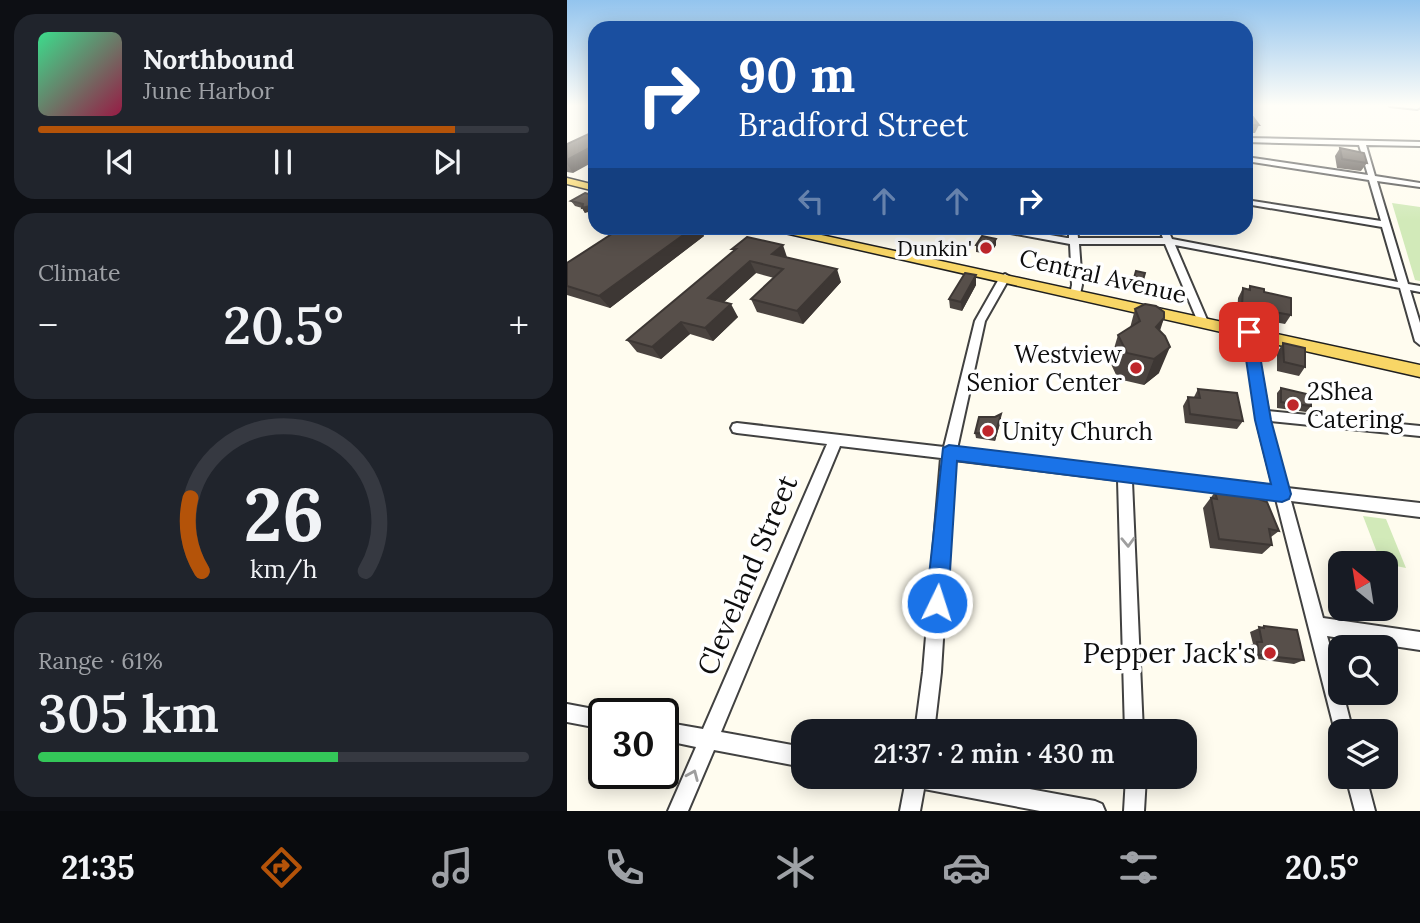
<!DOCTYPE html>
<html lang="en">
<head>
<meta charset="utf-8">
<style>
  :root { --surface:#171b24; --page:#20242c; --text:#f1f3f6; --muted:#9ea1a6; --line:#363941; --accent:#b45309 }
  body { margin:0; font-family:Lora,serif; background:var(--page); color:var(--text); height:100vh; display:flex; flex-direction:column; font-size:26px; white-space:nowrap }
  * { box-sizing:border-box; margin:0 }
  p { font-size:23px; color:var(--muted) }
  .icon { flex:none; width:38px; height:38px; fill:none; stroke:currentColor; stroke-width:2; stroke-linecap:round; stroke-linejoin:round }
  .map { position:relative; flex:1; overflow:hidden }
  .details { display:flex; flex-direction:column; gap:14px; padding:14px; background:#0d0f14; width:567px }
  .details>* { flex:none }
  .top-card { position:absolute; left:21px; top:21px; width:665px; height:214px; border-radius:21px; box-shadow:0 4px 18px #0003; background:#1a4fa0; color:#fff; overflow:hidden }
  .needle { width:46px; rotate:330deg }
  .tools { position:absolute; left:761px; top:551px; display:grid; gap:14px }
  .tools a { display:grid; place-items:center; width:70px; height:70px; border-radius:14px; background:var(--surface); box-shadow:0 4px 18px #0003; font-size:35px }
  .speed { position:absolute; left:21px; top:698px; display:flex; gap:14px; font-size:35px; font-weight:700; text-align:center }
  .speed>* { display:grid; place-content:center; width:91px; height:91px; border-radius:50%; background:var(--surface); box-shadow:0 4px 18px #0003; line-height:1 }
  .speed .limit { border:4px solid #111; border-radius:10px; background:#fff; color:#111 }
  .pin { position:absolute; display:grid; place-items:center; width:60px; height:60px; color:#fff; margin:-30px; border-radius:14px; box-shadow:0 4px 10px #0006 }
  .me { position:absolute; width:77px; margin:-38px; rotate:4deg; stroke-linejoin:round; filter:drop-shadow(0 0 5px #0008) }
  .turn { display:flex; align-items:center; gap:24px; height:147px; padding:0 35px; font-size:32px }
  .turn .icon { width:91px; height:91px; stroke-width:2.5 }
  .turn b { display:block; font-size:49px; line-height:60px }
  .lanes { display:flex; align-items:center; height:66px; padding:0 35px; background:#0003; justify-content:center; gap:35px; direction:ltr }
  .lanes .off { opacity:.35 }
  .big { font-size:52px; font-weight:600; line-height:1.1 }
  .details .tile { flex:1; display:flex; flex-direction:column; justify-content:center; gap:10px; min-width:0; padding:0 24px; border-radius:21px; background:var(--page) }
  .details .dial { align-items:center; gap:0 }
  .dial svg { height:182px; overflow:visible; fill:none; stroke:var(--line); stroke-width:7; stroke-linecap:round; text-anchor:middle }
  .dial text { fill:var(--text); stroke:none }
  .song { display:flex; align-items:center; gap:21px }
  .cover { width:84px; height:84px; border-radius:10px; background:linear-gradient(135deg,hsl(150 70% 55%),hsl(340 70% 35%)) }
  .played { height:7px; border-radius:4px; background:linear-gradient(90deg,var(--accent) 85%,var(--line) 85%) }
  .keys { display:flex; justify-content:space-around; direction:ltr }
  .heat { display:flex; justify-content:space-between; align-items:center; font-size:38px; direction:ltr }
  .charge { height:10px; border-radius:5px; background:linear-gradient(90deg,#34c759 61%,var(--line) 0) }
  .trip { position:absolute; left:224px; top:719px; width:406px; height:70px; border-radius:21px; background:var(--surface); box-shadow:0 4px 18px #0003; font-weight:600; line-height:70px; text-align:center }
  .tabs { display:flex; height:112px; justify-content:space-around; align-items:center; background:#090b0e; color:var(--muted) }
  .tabs .icon { width:49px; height:49px }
  .tabs .current { color:var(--accent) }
  .tabs b { font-size:32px; color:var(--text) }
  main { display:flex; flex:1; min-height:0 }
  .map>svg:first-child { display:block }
</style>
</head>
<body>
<main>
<section class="details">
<div class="tile">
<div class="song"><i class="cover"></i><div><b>Northbound</b><p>June Harbor</p></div></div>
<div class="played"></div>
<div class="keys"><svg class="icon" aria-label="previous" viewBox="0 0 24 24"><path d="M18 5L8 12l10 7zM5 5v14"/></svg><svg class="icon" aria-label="pause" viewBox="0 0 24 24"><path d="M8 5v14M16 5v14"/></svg><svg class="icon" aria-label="next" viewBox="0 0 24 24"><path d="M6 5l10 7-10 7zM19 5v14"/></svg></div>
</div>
<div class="tile"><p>Climate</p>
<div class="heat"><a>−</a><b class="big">20.5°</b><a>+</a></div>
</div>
<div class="tile dial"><svg viewBox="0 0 100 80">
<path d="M14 69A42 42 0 1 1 86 69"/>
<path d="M14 69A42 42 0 0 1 9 37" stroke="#b45309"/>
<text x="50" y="56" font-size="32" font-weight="700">26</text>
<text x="50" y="72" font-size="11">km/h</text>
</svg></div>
<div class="tile"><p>Range · 61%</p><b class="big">305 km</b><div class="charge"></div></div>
</section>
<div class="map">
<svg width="853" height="811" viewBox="0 0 853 811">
  <rect width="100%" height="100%" fill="#fffcef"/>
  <path fill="#d2eab9" d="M825 203 853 207V281L848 280Z
    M796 516 819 519 839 568 814 563Z"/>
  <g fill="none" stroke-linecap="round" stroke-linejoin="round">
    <defs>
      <path id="minor" d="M823 106H853V107L850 109Z
        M679 138 853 142V146L799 145 808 176 853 183V187L810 181 841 284 853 286V292L843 290 853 323V345L848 341 833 288 608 245 641 322 636 326 631 322 598 244H512L515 285 513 294 508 297 503 294 505 285 503 244 433 231 429 228H444L500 238H502V228H510L511 238H596L592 228H600L605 239 831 282 815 227 679 204V200L814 221 802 180 679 161V157L801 175 792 145 679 142Z
        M438 274 443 277 418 321 390 449 706 486 691 426 677 332 682 328 687 332 701 411 853 426V436L702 421 720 488 853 503V517L724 501 756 618 853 632V650L760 636 774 684V693H776L786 732H774V740L770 739 709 499 565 481 576 732H558L551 480 387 460 374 672 367 732H348L356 672 374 458 273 446 154 732 236 747V767L147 750 121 811H101L129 747 96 740V722L136 729 260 444 170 433 166 432 164 428 166 424 170 423 377 447 408 321 433 277Z
        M0 704 37 711 44 714H37V729L0 722Z
        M334 777H398L528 801 535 804 538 811H473L357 789 353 811H333L338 785Z
        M559 777H579L577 811H557Z
        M779 777H799L808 811H788Z"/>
      <path id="major" d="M0 178 28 185V191L0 184Z
        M203 228H222L853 365V377L209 231Z"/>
    </defs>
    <use href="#minor" stroke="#414141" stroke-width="4"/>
    <use href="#major" stroke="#1f1f1f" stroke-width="3"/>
    <use href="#minor" fill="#fff" fill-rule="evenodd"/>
    <use href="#major" fill="#f8d666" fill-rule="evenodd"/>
  </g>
  <path fill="#4b4440" d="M679 117 692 125 688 133H679Z
    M0 144 6 173 0 172Z
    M773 148 800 163 794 171 770 168 768 156Z
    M18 193V213L15 208 8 206 4 201Z
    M54 228H132L137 236 43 308 0 295V263Z
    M409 245H429L423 254 409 252Z
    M165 249 220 257 274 282 236 324 190 312 184 299 207 278 189 273 157 302 171 317 146 341 123 334 94 359 70 352 60 340 167 251Z
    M569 271 578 273 574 286 565 285Z
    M409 275V285L395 311 383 308 382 299Z
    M683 286 697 292 724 315 718 324 670 315 671 298 676 288 681 289Z
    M568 309 597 318 593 331 592 373 577 385 551 379 543 362 551 335 563 328Z
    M716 343 738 367 732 376 710 371V353Z
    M714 388 744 406 739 412 710 408V393Z
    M631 389 676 421 670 429 618 423 616 406 621 397H627Z
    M434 414V420L428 441 409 438 408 433Z
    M648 492 712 531 704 537 705 545 695 554 643 548 636 508Z
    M697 626 737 660 727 664 683 658 681 646 686 644 683 632Z"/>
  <path fill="#3d3734" d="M28 145V161L6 173 0 164V160Z
    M28 202V210L18 213 15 208Z
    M126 228H132L137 236 43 308 32 296Z
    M429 239V245L423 254V248Z
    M216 245 220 257 205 254Z
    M183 261 189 273 148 310 141 298Z
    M270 269 274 282 236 324 230 311Z
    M409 275V285L395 311 394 302Z
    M164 304 171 317 146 341 138 328Z
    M597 318 587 344 589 327Z
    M114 322 123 334 94 359 85 347Z
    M603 347 592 373 577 385 587 359Z
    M434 414V420L428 441V435Z"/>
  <path fill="#574f4a" stroke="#3d3734" stroke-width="2" d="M679 117H686L692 125H679Z
    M28 131V145L0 160V144Z
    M773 148 797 153 800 163 775 159Z
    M18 193 28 196V202L27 205 15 208 16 204 4 201Z
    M54 228H126L32 296 0 286V263Z
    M415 236 429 239 423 248 409 245Z
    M180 237 216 245 205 254 270 269 230 311 184 299 216 269 183 261 141 298 164 304 138 328 114 322 85 347 60 340 169 249H165Z
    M569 271 578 273 576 280 567 278Z
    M398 273 409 275 394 302 382 299Z
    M683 286 697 289V292L724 298V315L675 306 676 288 683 290Z
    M578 304 589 306 597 312V318L589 327 598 336 603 347 587 359 560 353 551 335 573 321 568 309Z
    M716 343 738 348V367L717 362Z
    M714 388 744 395V406L714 402Z
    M631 389 670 393 676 421 623 414 621 397 633 398Z
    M434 414 428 435 408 433 412 417H428Z
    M648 492 689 498 700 502 712 531 702 529 705 545 652 539 644 498 650 499Z
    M697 626 730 630 737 660 692 655 690 642H695L692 627 697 628Z"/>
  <defs><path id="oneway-chevron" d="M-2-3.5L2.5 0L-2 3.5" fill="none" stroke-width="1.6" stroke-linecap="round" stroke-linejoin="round" transform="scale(1.75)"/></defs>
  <g stroke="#9f9f9f">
    <use href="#oneway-chevron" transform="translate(561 542) rotate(88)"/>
    <use href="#oneway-chevron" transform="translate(126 775) rotate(-67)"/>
  </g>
  <linearGradient id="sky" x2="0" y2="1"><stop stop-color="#93c4ee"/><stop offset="0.48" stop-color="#fffef8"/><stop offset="1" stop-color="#fffef8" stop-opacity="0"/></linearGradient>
  <rect width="853" height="220" fill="url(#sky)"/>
  <path fill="#1a73e8" stroke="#114b97" stroke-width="2" d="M682 327 689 332 704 420 724 494 722 499 715 502 390 461 381 603 377 610 370 613 362 610 359 603 376 448 382 445 704 484 688 420 675 332Z"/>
  <g fill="#bf262b" stroke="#fff" stroke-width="2.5">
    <circle cx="419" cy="248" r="7"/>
    <circle cx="569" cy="368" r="7"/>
    <circle cx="726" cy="405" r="7"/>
    <circle cx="421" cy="431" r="7"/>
    <circle cx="703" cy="653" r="7"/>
  </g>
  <g text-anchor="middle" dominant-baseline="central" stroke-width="7" stroke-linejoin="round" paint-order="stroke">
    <g font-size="21" fill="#0e0e0e" stroke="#fff" text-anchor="end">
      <text x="405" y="248">Dunkin'</text>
    </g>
    <g font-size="24" fill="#0e0e0e" stroke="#fff">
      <text transform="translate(536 276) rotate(13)">Central Avenue</text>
    </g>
    <g font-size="24" fill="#0e0e0e" stroke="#fff" text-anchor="start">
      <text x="555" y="354" text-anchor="end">Westview<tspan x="555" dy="28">Senior Center</tspan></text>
      <text x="740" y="391">2Shea<tspan x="740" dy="28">Catering</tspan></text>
      <text x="435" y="431">Unity Church</text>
    </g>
    <g font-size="28" fill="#0e0e0e" stroke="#fff">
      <text transform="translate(180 575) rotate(-67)">Cleveland Street</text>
    </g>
    <g font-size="28" fill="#0e0e0e" stroke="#fff" text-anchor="end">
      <text x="689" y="653">Pepper Jack's</text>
    </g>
  </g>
</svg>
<div class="tools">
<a><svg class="needle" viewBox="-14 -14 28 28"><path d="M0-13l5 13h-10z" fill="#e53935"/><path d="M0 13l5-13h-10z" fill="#9ea1a6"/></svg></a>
<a><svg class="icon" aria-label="search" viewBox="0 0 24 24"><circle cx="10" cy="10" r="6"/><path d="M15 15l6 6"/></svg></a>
<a><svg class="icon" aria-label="layers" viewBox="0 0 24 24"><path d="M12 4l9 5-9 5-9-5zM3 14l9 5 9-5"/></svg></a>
</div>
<div class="speed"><div class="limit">30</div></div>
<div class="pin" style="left:682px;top:332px;background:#d93025"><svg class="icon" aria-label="arrive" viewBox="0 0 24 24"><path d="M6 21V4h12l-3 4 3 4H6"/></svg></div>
<svg class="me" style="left:370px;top:603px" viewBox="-20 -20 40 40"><circle r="17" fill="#1a73e8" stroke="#fff" stroke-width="3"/><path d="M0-11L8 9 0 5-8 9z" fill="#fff"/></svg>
<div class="trip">21:37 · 2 min · 430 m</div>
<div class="top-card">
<div class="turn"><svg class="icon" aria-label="right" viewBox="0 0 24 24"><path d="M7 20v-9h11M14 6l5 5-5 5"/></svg><div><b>90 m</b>Bradford Street</div></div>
<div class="lanes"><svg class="icon off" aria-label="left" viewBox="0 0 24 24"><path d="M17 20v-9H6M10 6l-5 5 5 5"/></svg><svg class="icon off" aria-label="ahead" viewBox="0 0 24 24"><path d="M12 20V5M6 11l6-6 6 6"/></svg><svg class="icon off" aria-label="ahead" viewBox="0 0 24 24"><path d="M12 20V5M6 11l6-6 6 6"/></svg><svg class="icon" aria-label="right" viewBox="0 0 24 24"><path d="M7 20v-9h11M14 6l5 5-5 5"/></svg></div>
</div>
</div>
</main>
<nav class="tabs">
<b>21:35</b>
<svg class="icon current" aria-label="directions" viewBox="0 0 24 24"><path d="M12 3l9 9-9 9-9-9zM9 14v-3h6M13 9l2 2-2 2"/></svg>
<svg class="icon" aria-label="music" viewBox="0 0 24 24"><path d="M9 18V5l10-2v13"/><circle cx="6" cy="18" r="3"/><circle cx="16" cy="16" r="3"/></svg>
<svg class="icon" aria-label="phone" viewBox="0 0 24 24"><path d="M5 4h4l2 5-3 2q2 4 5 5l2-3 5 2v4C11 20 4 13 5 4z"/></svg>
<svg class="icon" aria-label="climate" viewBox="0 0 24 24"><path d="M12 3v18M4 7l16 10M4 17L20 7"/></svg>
<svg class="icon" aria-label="car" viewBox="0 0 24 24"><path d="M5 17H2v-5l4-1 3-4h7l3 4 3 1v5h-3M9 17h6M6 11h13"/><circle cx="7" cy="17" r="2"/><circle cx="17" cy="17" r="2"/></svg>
<svg class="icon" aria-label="filters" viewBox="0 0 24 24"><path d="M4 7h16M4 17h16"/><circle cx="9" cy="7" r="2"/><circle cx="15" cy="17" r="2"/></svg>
<b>20.5°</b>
</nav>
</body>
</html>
